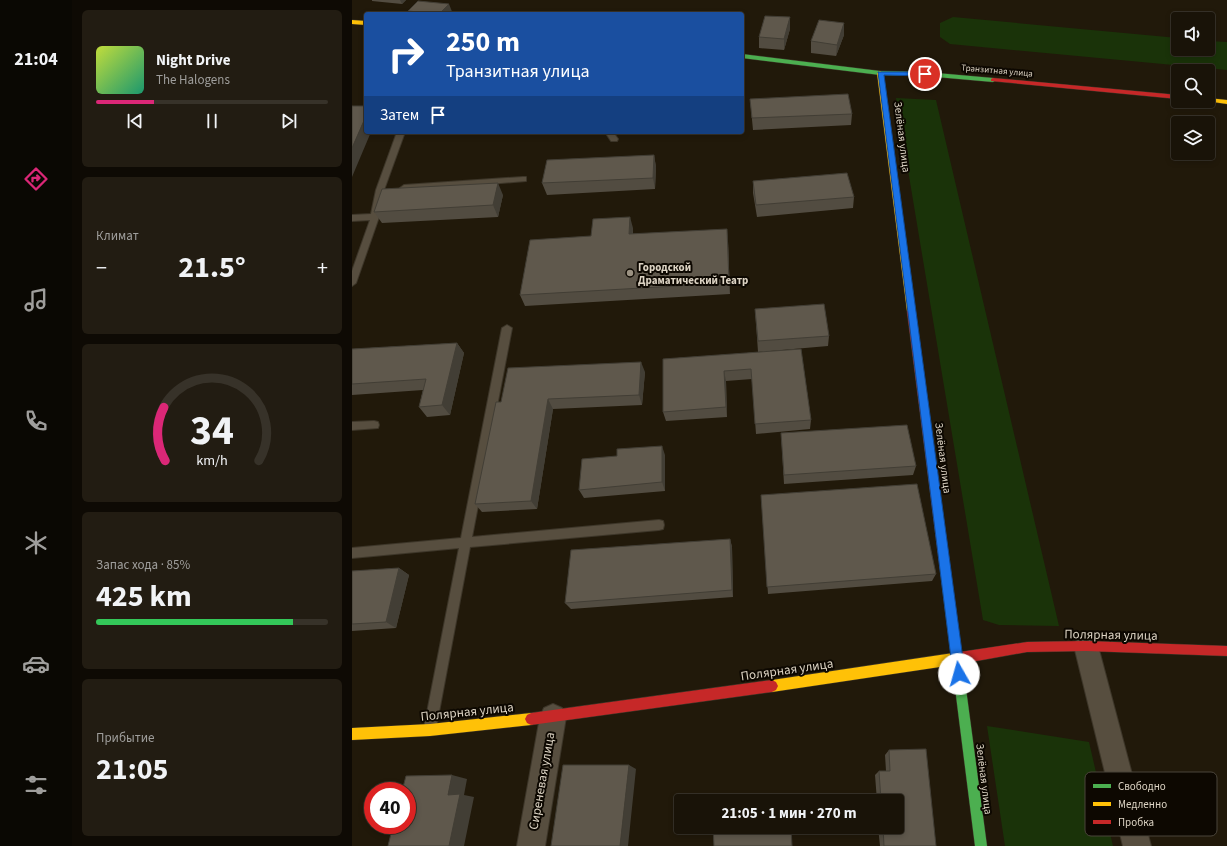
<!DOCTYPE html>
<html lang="ru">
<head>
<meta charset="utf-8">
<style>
  :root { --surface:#191308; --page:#221c12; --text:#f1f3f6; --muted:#9f9e9c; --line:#373229; --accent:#db2777 }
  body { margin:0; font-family:"Source Sans 3",sans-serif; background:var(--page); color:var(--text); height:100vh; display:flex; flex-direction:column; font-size:15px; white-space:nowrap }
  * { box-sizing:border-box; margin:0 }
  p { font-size:13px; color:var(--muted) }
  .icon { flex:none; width:22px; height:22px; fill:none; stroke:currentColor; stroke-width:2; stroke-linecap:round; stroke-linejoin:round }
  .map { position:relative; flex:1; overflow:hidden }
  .drawer { display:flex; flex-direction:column; gap:10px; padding:10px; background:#0e0a04; width:280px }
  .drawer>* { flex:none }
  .top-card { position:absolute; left:12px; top:12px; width:380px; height:122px; border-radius:4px; box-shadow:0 2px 6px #0003,0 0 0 1px var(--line); background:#1a4fa0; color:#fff; overflow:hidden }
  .fabs { position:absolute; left:819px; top:12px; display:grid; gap:8px }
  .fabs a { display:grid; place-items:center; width:44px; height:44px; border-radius:4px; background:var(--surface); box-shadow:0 2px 6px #0003,0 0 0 1px var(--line); font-size:20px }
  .speed { position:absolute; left:12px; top:782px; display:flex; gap:8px; font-size:20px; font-weight:700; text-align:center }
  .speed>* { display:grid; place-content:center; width:52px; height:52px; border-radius:50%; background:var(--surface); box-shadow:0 2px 6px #0003,0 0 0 1px var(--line); line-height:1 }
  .speed .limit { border:6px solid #d22; background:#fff; color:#111 }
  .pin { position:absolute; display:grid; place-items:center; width:34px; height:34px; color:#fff; margin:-17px; border:2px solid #fff; border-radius:50%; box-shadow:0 1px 4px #0007 }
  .me { position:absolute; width:44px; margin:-22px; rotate:353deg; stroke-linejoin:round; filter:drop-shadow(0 0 3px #0008) }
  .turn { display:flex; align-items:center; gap:14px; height:84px; padding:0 16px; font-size:18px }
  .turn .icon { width:52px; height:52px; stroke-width:2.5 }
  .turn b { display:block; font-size:28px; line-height:34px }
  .then { display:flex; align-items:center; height:38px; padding:0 16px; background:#0003; gap:8px; font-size:15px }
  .big { font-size:30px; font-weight:700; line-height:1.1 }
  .drawer .tile { flex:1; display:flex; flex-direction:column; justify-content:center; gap:6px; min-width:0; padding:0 14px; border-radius:6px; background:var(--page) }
  .drawer .dial { align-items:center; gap:0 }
  .dial svg { height:104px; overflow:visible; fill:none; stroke:var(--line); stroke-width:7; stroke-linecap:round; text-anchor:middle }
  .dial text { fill:var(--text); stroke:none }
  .song { display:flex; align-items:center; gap:12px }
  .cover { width:48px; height:48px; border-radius:6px; background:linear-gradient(135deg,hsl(70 70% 55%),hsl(160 70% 35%)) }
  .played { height:4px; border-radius:2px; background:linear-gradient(90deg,var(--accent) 25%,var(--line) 25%) }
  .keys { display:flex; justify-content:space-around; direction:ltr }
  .heat { display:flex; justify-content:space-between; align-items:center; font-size:22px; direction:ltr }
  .charge { height:6px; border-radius:3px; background:linear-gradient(90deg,#34c759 85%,var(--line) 0) }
  .trip { position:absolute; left:322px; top:794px; width:230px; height:40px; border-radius:4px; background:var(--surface); box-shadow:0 2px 6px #0003,0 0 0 1px var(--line); font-weight:700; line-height:40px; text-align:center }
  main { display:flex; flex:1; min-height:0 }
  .dock { display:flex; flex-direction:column; width:72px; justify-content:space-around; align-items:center; background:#0a0803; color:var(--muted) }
  .dock .icon { width:28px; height:28px }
  .dock .on { color:var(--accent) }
  .dock b { font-size:18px; color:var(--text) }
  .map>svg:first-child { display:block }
</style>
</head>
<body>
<main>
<nav class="dock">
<b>21:04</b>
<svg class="icon on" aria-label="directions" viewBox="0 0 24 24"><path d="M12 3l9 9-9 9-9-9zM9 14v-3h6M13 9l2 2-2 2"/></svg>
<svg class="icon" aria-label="music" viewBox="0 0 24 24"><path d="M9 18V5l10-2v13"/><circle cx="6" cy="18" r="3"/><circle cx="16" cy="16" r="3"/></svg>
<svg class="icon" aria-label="phone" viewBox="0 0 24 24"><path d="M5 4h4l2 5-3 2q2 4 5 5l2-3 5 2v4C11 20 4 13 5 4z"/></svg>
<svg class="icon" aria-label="climate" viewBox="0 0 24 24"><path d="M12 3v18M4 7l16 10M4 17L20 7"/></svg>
<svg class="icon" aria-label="car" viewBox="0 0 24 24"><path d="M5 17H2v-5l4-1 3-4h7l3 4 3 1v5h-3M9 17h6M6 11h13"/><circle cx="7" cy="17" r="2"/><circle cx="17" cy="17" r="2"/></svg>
<svg class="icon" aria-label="filters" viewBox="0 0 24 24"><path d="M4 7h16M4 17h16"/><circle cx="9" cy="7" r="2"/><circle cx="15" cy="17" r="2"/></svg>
</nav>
<section class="drawer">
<div class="tile">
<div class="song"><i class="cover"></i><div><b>Night Drive</b><p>The Halogens</p></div></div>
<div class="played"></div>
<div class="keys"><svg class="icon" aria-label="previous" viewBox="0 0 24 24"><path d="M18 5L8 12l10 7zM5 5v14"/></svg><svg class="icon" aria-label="pause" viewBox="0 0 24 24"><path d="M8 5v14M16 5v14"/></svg><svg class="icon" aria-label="next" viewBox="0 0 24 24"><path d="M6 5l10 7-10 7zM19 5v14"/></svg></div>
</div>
<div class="tile"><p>Климат</p>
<div class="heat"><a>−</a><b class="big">21.5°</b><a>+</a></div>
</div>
<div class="tile dial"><svg viewBox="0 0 100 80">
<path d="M14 69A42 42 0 1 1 86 69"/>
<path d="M14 69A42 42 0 0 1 13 28" stroke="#db2777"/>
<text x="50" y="56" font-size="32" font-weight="700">34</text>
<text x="50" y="72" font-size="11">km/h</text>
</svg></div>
<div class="tile"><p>Запас хода · 85%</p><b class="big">425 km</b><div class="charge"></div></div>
<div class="tile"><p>Прибытие</p><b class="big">21:05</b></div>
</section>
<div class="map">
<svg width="875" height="846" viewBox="0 0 875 846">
  <rect width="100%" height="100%" fill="#21190a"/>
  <path fill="#1a3309" d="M601 17 826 38V49H856V41L875 42V70L598 44 588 37V23Z
    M544 98 584 100 707 626 647 625 631 620Z
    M635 726 737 742 761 846H653Z"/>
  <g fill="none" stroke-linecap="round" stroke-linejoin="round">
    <defs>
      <path id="lane" d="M45 132H53L32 190 27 217 4 283 0 286V271L18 220 0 221V215L19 214 24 190Z
        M253 132H261L266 139 265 141H259Z
        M171 177H174V181L52 191 48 188 52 185Z
        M155 325 160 328 120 537 307 520 311 521 312 525 311 529 307 530 118 547 84 728 83 733 78 734 73 733 72 728 107 548 0 558V548L109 538 150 328Z
        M22 421 26 422 27 425 26 428 0 430V422Z"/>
      <path id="street" d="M734 634 743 637 746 646 799 846H771L722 646 725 637Z
        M201 704 210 708 214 717 193 846H165L188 717 192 708Z"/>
      <path id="fast" d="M390 54 528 71 573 72 641 78 644 80 641 82 573 76 528 75 390 58Z
        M593 564 597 566 598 569 635 846H623L588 569 589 566Z"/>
      <path id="slow" d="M0 20 14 21V25L0 24Z
        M528 71 531 73 563 311 559 314 555 311 525 73Z
        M856 98 875 100V104L854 101H856Z
        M608 652 612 654 614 658 612 662 608 664 420 692 416 690 414 686 416 682 420 680Z
        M179 713 183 715 185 719 183 723 179 725 78 736 0 740V728L78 724Z"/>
      <path id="jam" d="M641 78 826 95V99L639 81V79Z
        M559 308 563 311 598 569 597 572 593 574 589 572 588 569 555 311Z
        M734 641 875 646V656L734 651 675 652 608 664 604 662 602 658 604 654 608 652 675 642Z
        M420 680 424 682 426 686 424 690 420 692 179 725 175 723 173 719 175 715 179 713Z"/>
    </defs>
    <use href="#lane" stroke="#3d3629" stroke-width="2"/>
    <use href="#street" stroke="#3d3629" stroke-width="2"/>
    <use href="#fast" stroke="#3d3629" stroke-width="1"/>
    <use href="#slow" stroke="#3d3629" stroke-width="1"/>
    <use href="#jam" stroke="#3d3629" stroke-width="1"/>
    <use href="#lane" fill="#574e3f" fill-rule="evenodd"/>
    <use href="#street" fill="#574e3f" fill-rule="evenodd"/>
    <use href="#fast" fill="#4caf50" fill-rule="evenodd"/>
    <use href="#slow" fill="#ffc107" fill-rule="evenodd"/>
    <use href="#jam" fill="#c62828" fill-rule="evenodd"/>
  </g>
  <path fill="#524c41" d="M20 0H54L50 4 20 1Z
    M56 11 101 14H57Z
    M438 29 432 50 407 48V37Z
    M492 35 484 56 459 53V41Z
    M398 99 500 114 499 125 401 130Z
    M302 155 304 167 303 189 195 195 190 183Z
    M401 181 502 197 501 208 405 217 401 193Z
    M151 195 146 217 30 223 22 212Z
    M281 228V234L376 241 378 294 173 306 168 295 239 236Z
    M403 309 477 336 476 346 406 352Z
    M105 343 112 353 98 415 75 417 67 407 71 390 0 395V349Z
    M449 349 459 420 458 429 404 434 400 379 374 381 375 417 314 421 311 412V359Z
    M293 372 290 405 201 409 185 509 130 512 123 504 149 402Z
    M429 433 564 466 561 475 432 484Z
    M313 455V491L232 498 227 490 265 456Z
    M409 495 584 574 580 581 416 594Z
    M378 539 380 547 381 597 219 609 213 603Z
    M47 568 57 575 44 628 0 631V571Z
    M537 750 584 846H528L526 827H545V801H525L523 775 527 771H534L533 755Z"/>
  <path fill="#423e35" d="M48 0H54L50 4Z
    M97 4 101 14H87Z
    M438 17V29L432 50V39Z
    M492 23V35L484 56 485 45Z
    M14 116V132H19L0 177V148Z
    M302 155 304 167 303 189 301 178Z
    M146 183 151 195 146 217 141 205Z
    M278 217 281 228 280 246 277 234Z
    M375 229 376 241 378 294 377 283Z
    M105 343 112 353 98 415 90 405Z
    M289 362 293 372 290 405 287 395Z
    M372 371 374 381 375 417 374 407Z
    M196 399 201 409 185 509 179 501Z
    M310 446 313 455V491L310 482Z
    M378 539 380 547 381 597 380 590Z
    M47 568 57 575 44 628 34 622Z
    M277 765 284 769 276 846H268Z
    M100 775 115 779 112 795 122 797 112 846H97L96 795Z"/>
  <path fill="#5f584c" stroke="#423e35" d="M66 1 97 4 87 14 56 11Z
    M413 16 438 17 432 39 407 37Z
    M467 20 492 23 485 45 459 41Z
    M496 94 500 114 400 118 398 99Z
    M0 106H14V116L0 148Z
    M302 155 301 178 190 183 195 160Z
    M495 173 502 197 404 205 401 181Z
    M146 183 141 205 22 212 30 189Z
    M278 217 277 234 375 229 377 283 168 295 178 240 239 236 241 219Z
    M472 304 477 336 406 341 403 309Z
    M105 343 90 405 67 407 74 379 0 384V349Z
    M449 349 459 420 403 424 399 369 372 371 374 407 311 412V359Z
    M289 362 287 395 196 399 179 501 123 504 144 402H149L156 368Z
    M555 425 564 466 432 475 429 433Z
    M310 446V482L227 490 230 459 265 456V449Z
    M565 484 584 574 415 587 409 495Z
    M378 539 380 590 213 603 219 550Z
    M47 568 34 622 0 624V571Z
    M574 749 584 846H532L531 827H545V801H529L527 771H538L537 750Z
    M211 765H277L268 846H199Z
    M100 775 96 795 108 794 97 846H36L41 825H55V791H50L54 776Z
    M361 827H439L440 846H362Z"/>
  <path fill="#1a73e8" stroke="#114b97" d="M526 72H573L576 74 573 76 532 75 613 674 611 678 607 680 603 678 601 674Z"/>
  <circle fill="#9b9282" stroke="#0d0801" stroke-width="1.5" cx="278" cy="273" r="4"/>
  <g text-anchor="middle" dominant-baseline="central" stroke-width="4" stroke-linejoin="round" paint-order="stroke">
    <g font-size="9" fill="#dcd3c3" stroke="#0d0801">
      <text transform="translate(645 71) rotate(5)">Транзитная улица</text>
    </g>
    <g font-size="11" fill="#dcd3c3" stroke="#0d0801">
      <text transform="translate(550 137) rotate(83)">Зелёная улица</text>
      <text transform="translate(591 458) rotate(83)">Зелёная улица</text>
      <text transform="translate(632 779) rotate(83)">Зелёная улица</text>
    </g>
    <g font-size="11" font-weight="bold" fill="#dcd3c3" stroke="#0d0801" text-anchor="start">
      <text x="286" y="267">Городской<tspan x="286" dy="13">Драматический Театр</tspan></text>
    </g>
    <g font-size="13" fill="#dcd3c3" stroke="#0d0801">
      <text transform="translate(759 635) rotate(1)">Полярная улица</text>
      <text transform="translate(435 670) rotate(-8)">Полярная улица</text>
      <text transform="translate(115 712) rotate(-6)">Полярная улица</text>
      <text transform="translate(190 781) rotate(-80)">Сиреневая улица</text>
    </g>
  </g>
  <rect x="733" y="772" width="132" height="64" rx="6" fill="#0d0801" stroke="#4b453b" stroke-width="1"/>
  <rect x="741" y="784" width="18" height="4" fill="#4caf50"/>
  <rect x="741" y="802" width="18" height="4" fill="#ffc107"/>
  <rect x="741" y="820" width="18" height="4" fill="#c62828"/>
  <g font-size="11" fill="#dcd3c3">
    <text x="766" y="790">Свободно</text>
    <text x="766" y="808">Медленно</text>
    <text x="766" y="826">Пробка</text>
  </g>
</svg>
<div class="fabs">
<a><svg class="icon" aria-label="sound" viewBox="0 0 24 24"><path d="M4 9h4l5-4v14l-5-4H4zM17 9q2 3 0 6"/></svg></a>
<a><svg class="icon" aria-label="search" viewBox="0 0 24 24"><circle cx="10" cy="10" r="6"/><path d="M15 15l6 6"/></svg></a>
<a><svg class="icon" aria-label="layers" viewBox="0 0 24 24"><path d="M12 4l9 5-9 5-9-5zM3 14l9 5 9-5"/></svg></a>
</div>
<div class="speed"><div class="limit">40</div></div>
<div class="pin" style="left:573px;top:74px;background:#d93025"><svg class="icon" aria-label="arrive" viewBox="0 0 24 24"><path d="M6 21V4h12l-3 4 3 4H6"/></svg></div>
<svg class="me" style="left:607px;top:674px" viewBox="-20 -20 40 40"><circle r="19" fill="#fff"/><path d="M0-13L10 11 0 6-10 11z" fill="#1a73e8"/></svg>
<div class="trip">21:05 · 1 мин · 270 m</div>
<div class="top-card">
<div class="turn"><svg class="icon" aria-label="right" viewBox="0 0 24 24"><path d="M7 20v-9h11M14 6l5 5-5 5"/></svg><div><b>250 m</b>Транзитная улица</div></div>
<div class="then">Затем<svg class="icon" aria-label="arrive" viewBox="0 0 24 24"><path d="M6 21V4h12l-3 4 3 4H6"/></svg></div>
</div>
</div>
</main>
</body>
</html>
